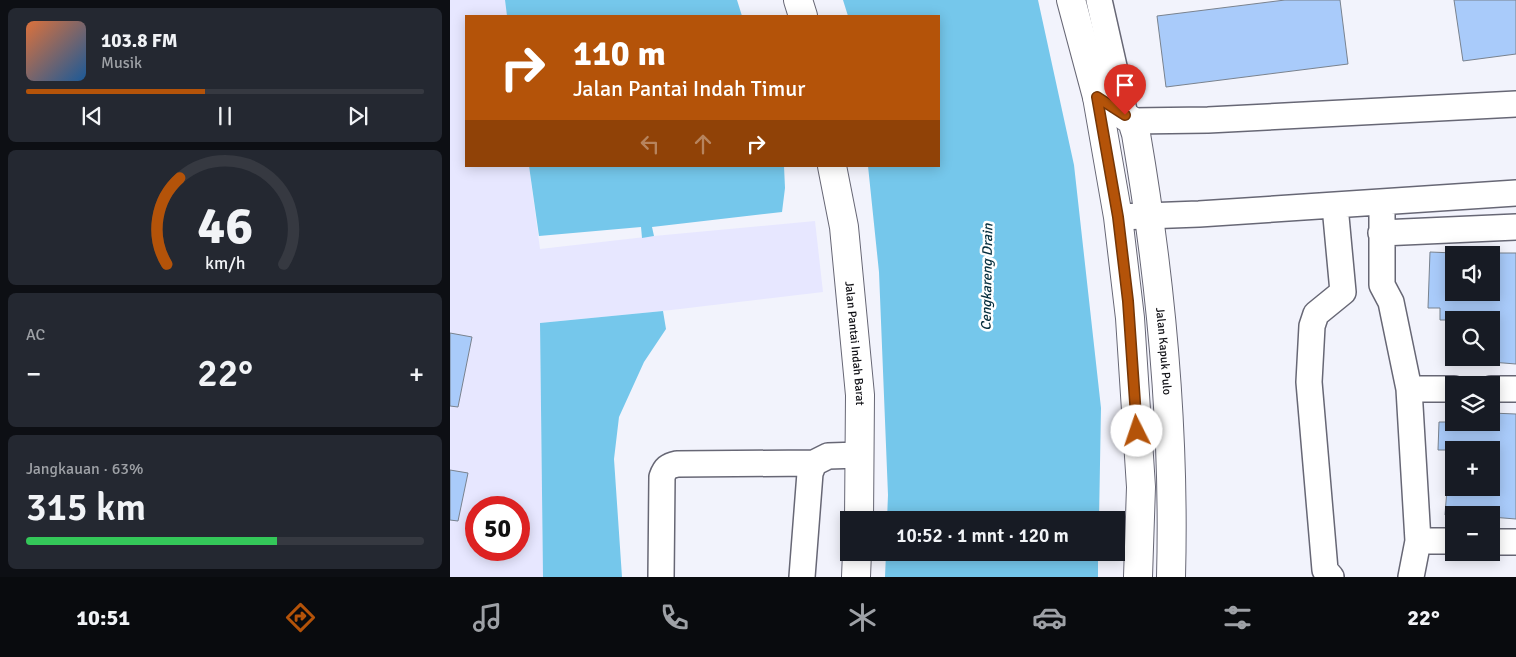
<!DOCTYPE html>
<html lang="id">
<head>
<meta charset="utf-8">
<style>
  :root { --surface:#171b24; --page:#242831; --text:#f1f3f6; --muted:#9ea1a6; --line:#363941; --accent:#b45309 }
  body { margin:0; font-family:Signika,sans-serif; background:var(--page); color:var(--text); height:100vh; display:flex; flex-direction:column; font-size:19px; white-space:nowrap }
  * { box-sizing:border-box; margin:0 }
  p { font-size:16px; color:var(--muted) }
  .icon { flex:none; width:28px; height:28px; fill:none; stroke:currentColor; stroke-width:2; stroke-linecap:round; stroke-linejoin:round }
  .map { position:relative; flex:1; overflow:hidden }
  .side { display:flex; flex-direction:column; gap:8px; padding:8px; background:#0d0f14; width:450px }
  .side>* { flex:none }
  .hud { position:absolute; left:15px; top:15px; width:475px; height:152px; border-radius:0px; box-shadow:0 2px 12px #0003; background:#b45309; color:#fff; overflow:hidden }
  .tools { position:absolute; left:995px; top:246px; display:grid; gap:10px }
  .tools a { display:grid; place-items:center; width:55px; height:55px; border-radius:0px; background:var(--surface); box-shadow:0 2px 12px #0003; font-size:25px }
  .speed { position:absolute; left:15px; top:496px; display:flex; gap:10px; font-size:25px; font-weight:700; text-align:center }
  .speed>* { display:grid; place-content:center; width:65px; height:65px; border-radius:50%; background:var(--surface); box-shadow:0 2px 12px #0003; line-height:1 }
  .speed .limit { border:8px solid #d22; background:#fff; color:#111 }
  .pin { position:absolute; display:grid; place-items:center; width:42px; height:42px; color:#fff; margin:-51px -21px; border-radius:50% 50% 50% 0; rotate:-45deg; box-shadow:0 0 5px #0007 }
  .pin .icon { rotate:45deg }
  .me { position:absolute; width:55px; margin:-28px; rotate:356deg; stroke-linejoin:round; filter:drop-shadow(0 0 4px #0008) }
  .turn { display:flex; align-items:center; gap:18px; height:105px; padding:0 25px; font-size:22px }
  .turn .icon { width:65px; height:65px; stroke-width:2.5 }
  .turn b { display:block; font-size:35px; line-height:42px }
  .lanes { display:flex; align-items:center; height:48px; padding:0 25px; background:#0003; justify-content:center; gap:25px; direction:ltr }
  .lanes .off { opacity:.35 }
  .big { font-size:38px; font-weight:600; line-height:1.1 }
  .side .tile { flex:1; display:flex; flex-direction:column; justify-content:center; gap:8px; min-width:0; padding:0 18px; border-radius:8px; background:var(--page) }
  .side .dial { align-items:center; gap:0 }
  .dial svg { height:130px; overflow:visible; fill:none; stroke:var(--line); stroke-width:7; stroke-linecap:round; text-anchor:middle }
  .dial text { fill:var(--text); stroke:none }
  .song { display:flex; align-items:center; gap:15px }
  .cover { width:60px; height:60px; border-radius:8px; background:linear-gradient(135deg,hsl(20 70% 55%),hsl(210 70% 35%)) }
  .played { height:5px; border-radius:2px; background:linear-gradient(90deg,var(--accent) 45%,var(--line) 45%) }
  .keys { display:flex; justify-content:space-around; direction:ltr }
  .heat { display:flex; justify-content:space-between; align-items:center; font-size:28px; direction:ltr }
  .charge { height:8px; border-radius:4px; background:linear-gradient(90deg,#34c759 63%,var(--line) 0) }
  .trip { position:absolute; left:390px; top:511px; width:285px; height:50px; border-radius:0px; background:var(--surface); box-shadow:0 2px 12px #0003; font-weight:600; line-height:50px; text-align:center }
  .tab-bar { display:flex; height:80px; justify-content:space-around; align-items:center; background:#090b0e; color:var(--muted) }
  .tab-bar .icon { width:35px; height:35px }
  .tab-bar .selected { color:var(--accent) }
  .tab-bar b { font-size:22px; color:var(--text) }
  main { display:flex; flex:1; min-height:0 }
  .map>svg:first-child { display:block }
</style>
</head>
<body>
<main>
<section class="side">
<div class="tile">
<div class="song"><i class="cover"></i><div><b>103.8 FM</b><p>Musik</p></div></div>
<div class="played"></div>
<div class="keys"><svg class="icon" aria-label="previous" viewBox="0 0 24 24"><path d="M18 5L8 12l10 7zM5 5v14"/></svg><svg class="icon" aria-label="pause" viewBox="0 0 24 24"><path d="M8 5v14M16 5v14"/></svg><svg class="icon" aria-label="next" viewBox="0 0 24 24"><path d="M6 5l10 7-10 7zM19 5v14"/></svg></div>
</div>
<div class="tile dial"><svg viewBox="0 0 100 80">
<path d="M14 69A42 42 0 1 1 86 69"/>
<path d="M14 69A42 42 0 0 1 22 16" stroke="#b45309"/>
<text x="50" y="56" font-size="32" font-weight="700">46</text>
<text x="50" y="72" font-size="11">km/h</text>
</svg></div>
<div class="tile"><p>AC</p>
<div class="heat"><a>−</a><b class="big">22°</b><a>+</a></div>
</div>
<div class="tile"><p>Jangkauan · 63%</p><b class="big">315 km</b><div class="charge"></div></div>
</section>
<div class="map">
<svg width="1066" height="577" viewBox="0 0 1066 577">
  <rect width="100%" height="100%" fill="#f2f3fc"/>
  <path fill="#e7e7ff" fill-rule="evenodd" d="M0 0H55L57 16H16V166H79L90 249 204 236 365 221 373 292 213 311 90 323 93 577H0ZM26 508H69V550H26Z"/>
  <path fill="#75c7eb" d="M55 0H287L292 16H57Z
    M393 0H588L624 165 651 408 649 520H437L438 495 429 272 418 166H489V16H398Z
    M79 166H334L335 188 332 212 202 227 204 236 192 238 191 227 89 236Z
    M213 311 216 329 194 362 169 417 164 459 172 577H93L90 323Z
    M436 553H648V577H435Z"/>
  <path fill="#a9cbfa" stroke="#79828e" d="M835 0H890L898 64 716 87 707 16Z
    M1004 0H1066V54L1013 61Z
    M980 252 1004 253V292H1041V253H1066V364L1041 362V320H990V308H978Z
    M0 333 22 337 8 407 0 406Z
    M1041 413 1066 414V519L1041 517V515H995L997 488H1041V450H988L989 422H1041Z
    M0 470 18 473 8 521 0 520Z"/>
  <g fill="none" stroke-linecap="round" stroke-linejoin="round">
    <defs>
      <path id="street" d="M649 0 675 115
        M682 121 758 120 1066 104
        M932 203V285L941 302 959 389 968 541 961 577
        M668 217 749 214 1066 193
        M931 233 1066 227
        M959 389H1004
        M1041 389H1066
        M968 541H1004
        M1041 542H1066
        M211 577 212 477C215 468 218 466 227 464L364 463
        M352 577 360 473 364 463 378 456 410 455
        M881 577 875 570 859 382 862 326 866 314 893 292 885 206"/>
      <g id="secondary">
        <path d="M348 0 353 16"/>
        <path d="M621 0 647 97 668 217 680 318 691 487 688 577"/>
        <path id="s1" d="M647 97 682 121 686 134C711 280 725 429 721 577"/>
        <path id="s2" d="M382 166 394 227 410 395 409 520"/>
        <path d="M406 577 407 552"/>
      </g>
    </defs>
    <use href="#street" stroke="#676775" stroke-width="28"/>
    <use href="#secondary" stroke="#676775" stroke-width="30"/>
    <use href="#street" stroke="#fff" stroke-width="25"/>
    <use href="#secondary" stroke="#fff" stroke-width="28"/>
  </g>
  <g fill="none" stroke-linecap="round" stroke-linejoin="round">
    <defs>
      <path id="route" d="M675 115 647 97 668 217 678 301 687 431"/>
    </defs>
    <use href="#route" stroke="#753606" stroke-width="12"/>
    <use href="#route" stroke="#b45309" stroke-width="9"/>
  </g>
  <g text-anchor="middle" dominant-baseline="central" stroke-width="5" stroke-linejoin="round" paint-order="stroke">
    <g font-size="12" fill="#101015" stroke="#fff">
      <text stroke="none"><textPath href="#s2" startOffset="179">Jalan Pantai Indah Barat</textPath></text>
      <text stroke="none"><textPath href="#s1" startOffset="275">Jalan Kapuk Pulo</textPath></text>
    </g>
    <g font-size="14" font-style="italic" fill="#052d3c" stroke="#fff">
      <text transform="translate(537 277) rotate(-89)">Cengkareng Drain</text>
    </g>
  </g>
</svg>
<div class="tools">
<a><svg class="icon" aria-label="sound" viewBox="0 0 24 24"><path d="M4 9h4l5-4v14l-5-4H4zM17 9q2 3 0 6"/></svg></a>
<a><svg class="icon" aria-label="search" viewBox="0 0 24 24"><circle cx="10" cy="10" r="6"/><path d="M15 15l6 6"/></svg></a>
<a><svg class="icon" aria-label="layers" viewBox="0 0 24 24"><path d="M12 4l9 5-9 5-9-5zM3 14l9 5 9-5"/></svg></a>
<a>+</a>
<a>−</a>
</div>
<div class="speed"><div class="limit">50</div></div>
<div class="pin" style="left:675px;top:115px;background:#d93025"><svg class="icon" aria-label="arrive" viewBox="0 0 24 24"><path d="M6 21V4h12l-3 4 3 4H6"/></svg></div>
<svg class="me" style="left:687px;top:431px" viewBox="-20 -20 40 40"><circle r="19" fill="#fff"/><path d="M0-13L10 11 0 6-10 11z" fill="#b45309"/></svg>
<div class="trip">10:52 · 1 mnt · 120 m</div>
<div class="hud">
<div class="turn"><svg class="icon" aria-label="right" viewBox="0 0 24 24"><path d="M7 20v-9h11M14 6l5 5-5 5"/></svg><div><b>110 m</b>Jalan Pantai Indah Timur</div></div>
<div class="lanes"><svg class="icon off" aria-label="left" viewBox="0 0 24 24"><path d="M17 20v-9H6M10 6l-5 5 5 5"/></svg><svg class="icon off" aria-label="ahead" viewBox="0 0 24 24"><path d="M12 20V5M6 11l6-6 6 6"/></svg><svg class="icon" aria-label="right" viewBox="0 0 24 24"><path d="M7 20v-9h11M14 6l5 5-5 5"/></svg></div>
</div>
</div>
</main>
<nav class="tab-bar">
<b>10:51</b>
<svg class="icon selected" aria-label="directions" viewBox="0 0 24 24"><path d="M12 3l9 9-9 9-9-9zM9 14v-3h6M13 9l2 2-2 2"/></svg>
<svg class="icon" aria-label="music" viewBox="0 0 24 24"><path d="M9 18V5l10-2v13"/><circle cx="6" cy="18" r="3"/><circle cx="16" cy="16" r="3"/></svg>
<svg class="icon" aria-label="phone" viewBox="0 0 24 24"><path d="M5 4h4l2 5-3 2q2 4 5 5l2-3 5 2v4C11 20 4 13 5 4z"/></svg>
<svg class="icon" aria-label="climate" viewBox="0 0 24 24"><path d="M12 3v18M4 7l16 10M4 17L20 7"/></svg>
<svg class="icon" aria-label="car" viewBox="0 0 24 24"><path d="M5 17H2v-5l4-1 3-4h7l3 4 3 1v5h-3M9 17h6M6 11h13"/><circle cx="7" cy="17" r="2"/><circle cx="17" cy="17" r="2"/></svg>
<svg class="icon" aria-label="filters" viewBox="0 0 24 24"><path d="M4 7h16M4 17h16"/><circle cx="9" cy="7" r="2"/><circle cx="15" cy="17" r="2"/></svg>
<b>22°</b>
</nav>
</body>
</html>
